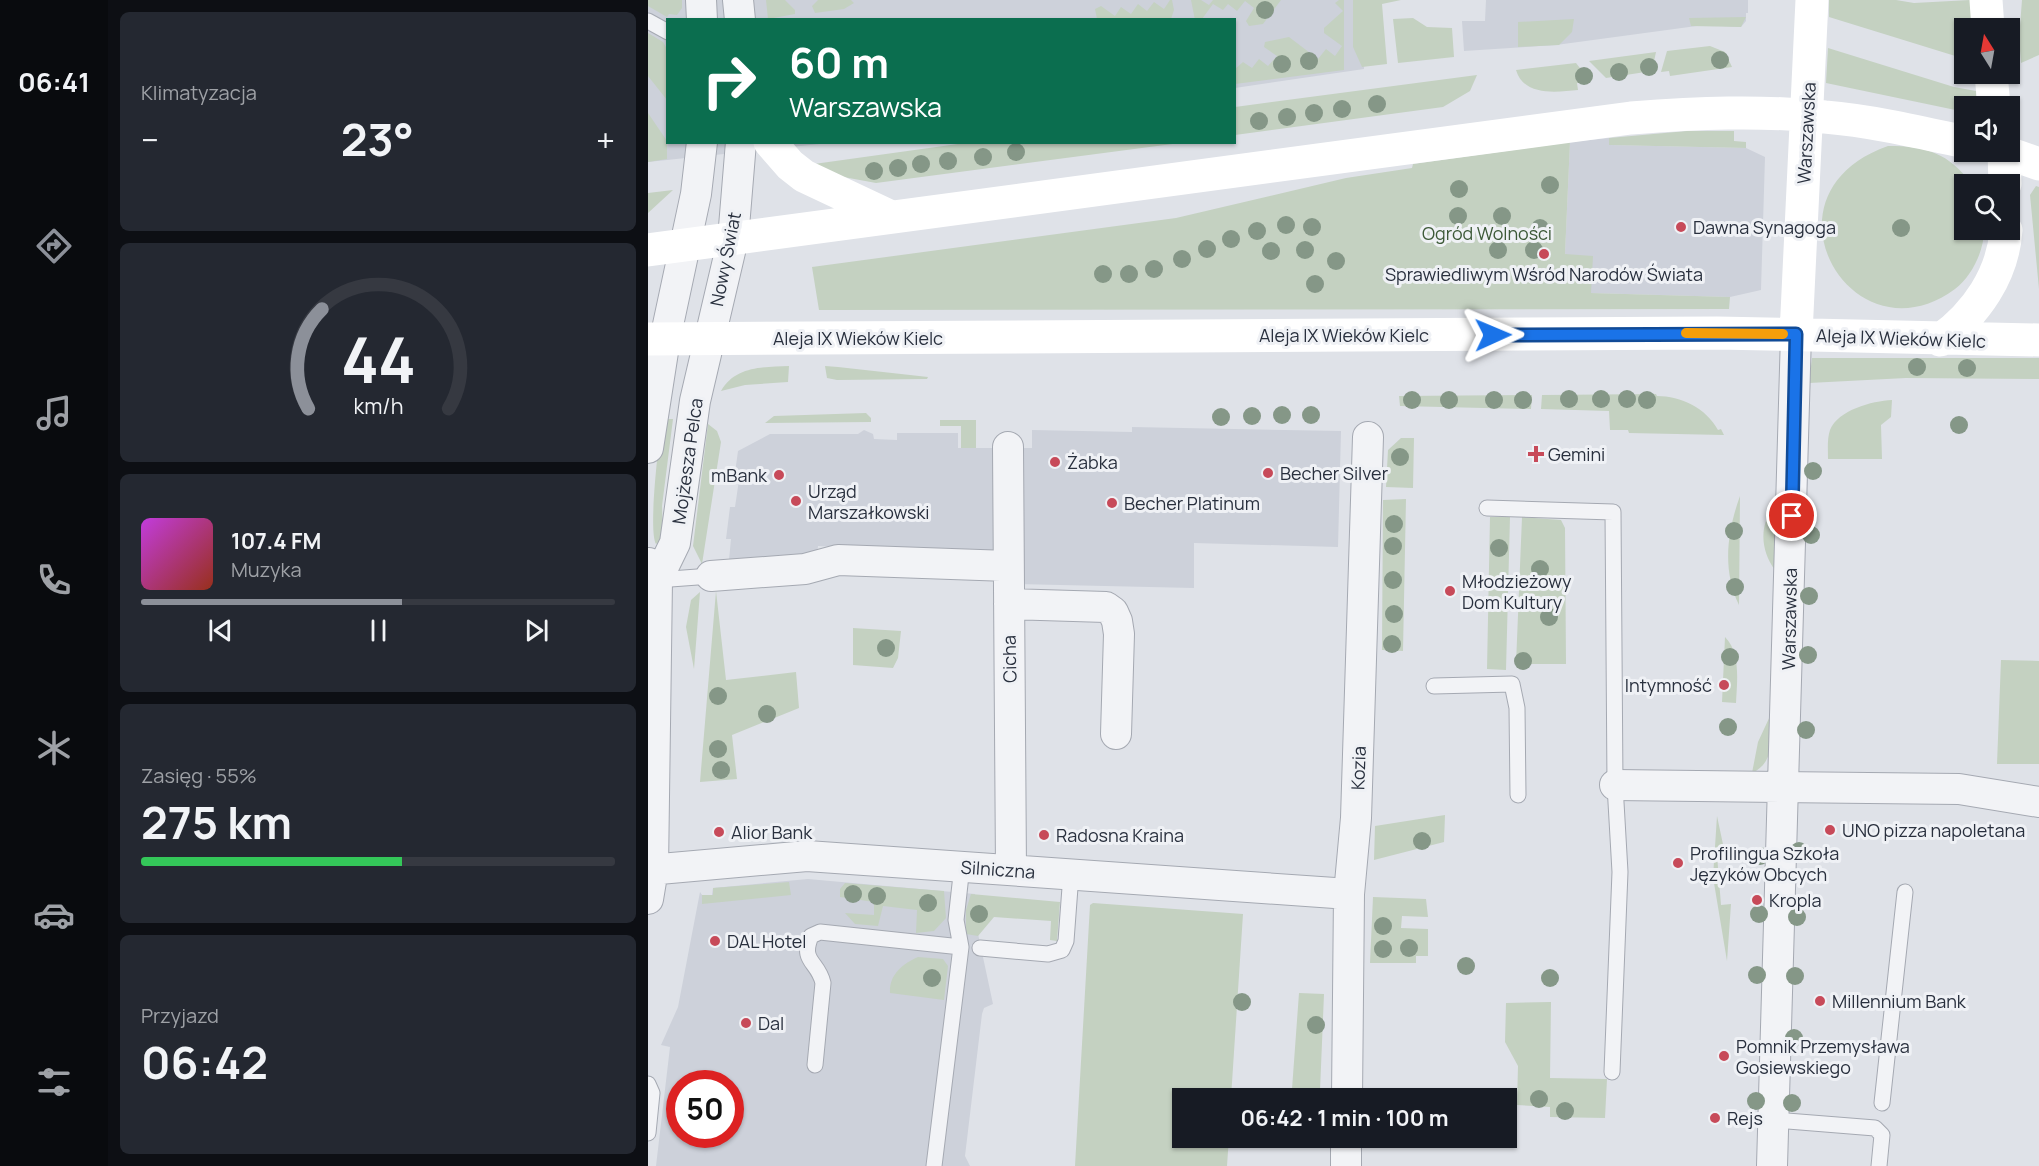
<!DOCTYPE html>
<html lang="pl">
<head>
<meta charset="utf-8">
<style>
  :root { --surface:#171b24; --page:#242831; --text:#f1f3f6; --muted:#9ea1a6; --line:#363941; --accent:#8c9099 }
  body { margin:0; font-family:Manrope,sans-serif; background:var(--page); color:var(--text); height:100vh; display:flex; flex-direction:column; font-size:22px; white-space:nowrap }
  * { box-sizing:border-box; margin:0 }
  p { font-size:20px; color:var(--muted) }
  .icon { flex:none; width:33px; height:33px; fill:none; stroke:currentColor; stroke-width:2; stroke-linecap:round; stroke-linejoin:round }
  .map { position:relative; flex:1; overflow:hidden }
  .sheet { display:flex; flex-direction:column; gap:12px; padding:12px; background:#0d0f14; width:540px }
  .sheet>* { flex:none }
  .banner { position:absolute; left:18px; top:18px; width:570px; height:126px; border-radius:0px; box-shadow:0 2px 4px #0004; background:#0b6e4f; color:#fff; overflow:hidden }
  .needle { width:39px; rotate:349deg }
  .fabs { position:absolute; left:1306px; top:18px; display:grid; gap:12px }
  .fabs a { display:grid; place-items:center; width:66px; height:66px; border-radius:0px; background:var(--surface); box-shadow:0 2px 4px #0004; font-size:30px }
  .speed { position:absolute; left:18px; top:1070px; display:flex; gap:12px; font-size:30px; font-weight:700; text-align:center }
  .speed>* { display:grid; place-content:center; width:78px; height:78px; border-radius:50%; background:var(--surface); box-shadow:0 2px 4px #0004; line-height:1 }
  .speed .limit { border:9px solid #d22; background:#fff; color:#111 }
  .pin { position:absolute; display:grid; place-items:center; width:51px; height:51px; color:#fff; margin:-26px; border:3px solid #fff; border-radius:50%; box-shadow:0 2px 6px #0007 }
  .me { position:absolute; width:66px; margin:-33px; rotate:89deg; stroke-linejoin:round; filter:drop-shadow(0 0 4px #0008) }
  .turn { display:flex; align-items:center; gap:21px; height:126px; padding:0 24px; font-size:27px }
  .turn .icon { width:78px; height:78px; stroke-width:2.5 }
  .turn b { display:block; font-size:42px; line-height:51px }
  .big { font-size:45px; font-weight:700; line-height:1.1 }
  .sheet .card { flex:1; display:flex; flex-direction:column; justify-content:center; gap:9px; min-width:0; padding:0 21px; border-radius:9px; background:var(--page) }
  .sheet .dial { align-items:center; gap:0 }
  .dial svg { height:156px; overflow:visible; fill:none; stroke:var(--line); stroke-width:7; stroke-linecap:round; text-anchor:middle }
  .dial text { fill:var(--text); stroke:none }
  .song { display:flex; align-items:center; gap:18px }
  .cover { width:72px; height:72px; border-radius:9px; background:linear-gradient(135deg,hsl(290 70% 55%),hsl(10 70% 35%)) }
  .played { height:6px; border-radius:3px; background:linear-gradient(90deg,var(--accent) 55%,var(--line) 55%) }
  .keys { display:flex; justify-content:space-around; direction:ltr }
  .heat { display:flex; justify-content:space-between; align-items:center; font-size:33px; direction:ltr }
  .charge { height:9px; border-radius:4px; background:linear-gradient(90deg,#34c759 55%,var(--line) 0) }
  .trip { position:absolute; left:524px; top:1088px; width:345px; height:60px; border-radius:0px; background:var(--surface); box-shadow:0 2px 4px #0004; font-weight:700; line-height:60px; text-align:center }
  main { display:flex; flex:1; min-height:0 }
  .tabs { display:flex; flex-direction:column; width:108px; justify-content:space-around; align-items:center; background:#090b0e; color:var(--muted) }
  .tabs .icon { width:42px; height:42px }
  .tabs .active { color:var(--accent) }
  .tabs b { font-size:27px; color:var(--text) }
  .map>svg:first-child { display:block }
</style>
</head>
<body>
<main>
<nav class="tabs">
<b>06:41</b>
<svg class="icon active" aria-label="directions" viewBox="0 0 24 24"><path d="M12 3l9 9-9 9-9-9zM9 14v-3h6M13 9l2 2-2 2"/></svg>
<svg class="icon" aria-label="music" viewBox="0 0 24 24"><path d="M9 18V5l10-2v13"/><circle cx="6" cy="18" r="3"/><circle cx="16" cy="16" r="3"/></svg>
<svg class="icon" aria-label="phone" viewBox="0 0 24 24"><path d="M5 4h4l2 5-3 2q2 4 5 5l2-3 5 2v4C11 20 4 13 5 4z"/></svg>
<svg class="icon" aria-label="climate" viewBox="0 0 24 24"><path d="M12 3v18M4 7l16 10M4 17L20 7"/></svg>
<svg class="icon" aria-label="car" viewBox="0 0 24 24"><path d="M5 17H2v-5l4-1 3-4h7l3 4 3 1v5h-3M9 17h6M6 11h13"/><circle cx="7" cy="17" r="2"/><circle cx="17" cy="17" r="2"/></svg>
<svg class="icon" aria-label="filters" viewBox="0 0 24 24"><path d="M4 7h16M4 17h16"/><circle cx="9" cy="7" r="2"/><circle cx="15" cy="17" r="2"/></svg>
</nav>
<section class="sheet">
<div class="card"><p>Klimatyzacja</p>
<div class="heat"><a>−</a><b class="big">23°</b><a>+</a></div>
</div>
<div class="card dial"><svg viewBox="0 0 100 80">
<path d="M14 69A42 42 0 1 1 86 69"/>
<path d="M14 69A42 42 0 0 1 21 18" stroke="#8c9099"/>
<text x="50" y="56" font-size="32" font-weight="700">44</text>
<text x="50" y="72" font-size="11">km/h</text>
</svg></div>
<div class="card">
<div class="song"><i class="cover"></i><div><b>107.4 FM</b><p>Muzyka</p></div></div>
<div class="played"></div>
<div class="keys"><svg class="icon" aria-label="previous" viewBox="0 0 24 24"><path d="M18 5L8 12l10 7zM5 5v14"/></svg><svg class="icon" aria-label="pause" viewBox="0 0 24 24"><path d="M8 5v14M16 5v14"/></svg><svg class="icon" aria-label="next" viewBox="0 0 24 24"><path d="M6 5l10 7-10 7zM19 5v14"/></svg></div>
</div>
<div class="card"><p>Zasięg · 55%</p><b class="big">275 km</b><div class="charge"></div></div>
<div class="card"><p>Przyjazd</p><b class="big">06:42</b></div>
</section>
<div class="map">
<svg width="1391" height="1166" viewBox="0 0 1391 1166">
  <rect width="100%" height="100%" fill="#dfe2e8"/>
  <path fill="#cdd1da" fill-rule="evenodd" d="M0 0H717L716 69 587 88 586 20H20V142L181 143 0 162Z
    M838 0H1100V13H1098V21L1093 27 1056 25 908 45 816 51 814 21H837Z
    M961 138V145L1098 148 1117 157 1113 290 1082 297 943 293 917 254 922 142Z
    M484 427 693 431 690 547 546 543V588L368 584V555L170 546 169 555 81 560 83 539H78L82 507H87L91 480H86L90 451 122 434H210L216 430 225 434 226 439 249 440V433H310V448H384V430L484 432Z
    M160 879 327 894 326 915 345 1004 336 1008 334 1014 317 1156 322 1166H8L22 1047 13 1045 30 1007 52 892 54 895H64L65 888ZM32 1083H82V1134H32Z"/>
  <path fill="#c4d1c1" d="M0 0H34V8L29 15 21 14 19 17 0 6Z
    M118 0H137L147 10V14L120 19Z
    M170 0H203L206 3 196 9 167 13 164 6Z
    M522 0H524L526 10 523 19H449L447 9 453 6 467 16 473 7 483 14 490 4 499 11 506 2 516 9Z
    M543 0H553L561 5 565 0H633L615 24 601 26 598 21 606 8 597 1 589 11 580 4 575 10 565 4 554 19 547 20Z
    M691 0H696V70L587 84V69L595 62 604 68 611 59 620 66 629 56 616 47 617 42 641 37 670 59 678 49 687 56 694 46 676 33V28L695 11 687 3Z
    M705 0H753L734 4 739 64 714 67 705 47Z
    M1181 0H1248L1266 3 1322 0 1324 28H1317V59L1181 17Z
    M1374 0H1391V55L1373 63 1371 39Z
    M1098 17 1093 27 1043 26 1041 18Z
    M765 18 779 27 804 28 806 57 750 63 745 19Z
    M926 19 924 32 911 45 870 47V22Z
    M0 33 15 42 19 49V100L0 76Z
    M1062 46 1077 52 1084 67 1022 76 1021 71 1013 72 1019 51Z
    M1180 48 1306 87 1328 91V106H1317V112L1178 83Z
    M1008 52 1004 71 958 78 941 61Z
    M928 63 942 81 929 83 930 90C909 92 876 97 868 70Z
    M829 75 822 91 795 107 587 135V107Z
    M0 113 19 141V159L0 162Z
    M1039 131H1086V141L1098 142V148L961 145V138Z
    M324 142 532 143 228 183 190 176 166 164Z
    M922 142 917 254 945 256 943 293 1082 297 1081 309 171 310 164 267 528 218 698 178 764 168 765 164Z
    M1240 146C1279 146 1300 153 1324 184H1317V230H1336C1336 251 1324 276 1307 289 1204 365 1104 194 1240 146Z
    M1388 186 1391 187V289L1382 195Z
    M25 190 0 213V193Z
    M1164 358H1391V379L1258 378 1161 383Z
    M141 366 140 382 97 385 73 391C87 366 116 367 141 366Z
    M177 366 190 367 280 377 279 379 189 380 179 378Z
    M1008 394 1009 396C1033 396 1058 408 1070 430L1073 429 1076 435 981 433 980 430H962L961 411 893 409 894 395Z
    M884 395 883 409 752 406 751 396Z
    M1244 400 1243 417 1233 425 1234 459H1180C1180 450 1179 439 1182 430 1190 410 1224 401 1244 400Z
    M218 413 223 418V422L117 423 126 416Z
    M14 419H25L14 506 15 538 8 544C0 530 11 441 14 419Z
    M292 420H328V448H313V426H292Z
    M60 424 69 431 73 442 54 564 45 546Z
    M753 438H766L765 488 738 487 740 450Z
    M1092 496 1091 605C1074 570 1079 532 1092 496Z
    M758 499 755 651 734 650 735 500Z
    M1130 504 1127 570C1112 550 1110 521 1130 504Z
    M842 517H862L858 670 839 669Z
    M874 517 913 520 917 528 918 664H868Z
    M68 591 78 680 148 672 151 708 84 735 89 779 52 782Z
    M52 592 46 669 38 627 43 600Z
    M205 628 253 631 250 658 245 668 205 665Z
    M1077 637C1093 653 1089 682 1088 703L1074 702Z
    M1353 660 1391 661V764H1349Z
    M1123 714C1122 737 1128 762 1104 773L1110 742Z
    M797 815 796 842 726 860 727 826Z
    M1069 816 1076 849 1069 850V855L1073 905 1083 904 1079 961 1065 877Z
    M141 882 143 895 54 904V895H65V888Z
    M197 883 296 891 298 918 286 931 268 933 269 910 235 906 230 926 207 924 197 913 226 915V902L192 897V889Z
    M323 894 412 902 409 941 402 940 403 921 346 917 330 936 318 934V910Z
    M725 897 778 899 780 917 754 916 753 928 780 929V956H768V963H722Z
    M445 903 595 914 583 1098H534V1137H581L579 1166H427L442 905Z
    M270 957 295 959 300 966 296 1000 242 993C241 975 254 964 270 957Z
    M651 993 676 994 672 1091 644 1089Z
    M903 1002 902 1078 959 1079 957 1118 902 1117V1107L869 1105 870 1066 857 1042 858 1003Z"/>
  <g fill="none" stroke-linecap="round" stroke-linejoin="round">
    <defs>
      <path id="lane" d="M0 21 20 32
        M839 508 965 512 967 785 972 872 964 1072
        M9 580 63 576
        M786 686 864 684 869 708 870 795
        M332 948 400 954 414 950 418 941 423 874
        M167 1065 175 983C170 961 152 962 163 936L172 932 313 947
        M0 1084 4 1093 0 1133
        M1234 1103 1257 892
        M1127 1120 1227 1128 1234 1135 1231 1166
        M286 1166 313 947 308 920 314 866"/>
      <path id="street" d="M53 0 54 20
        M90 0 92 20
        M360 447 363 870
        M0 448 17 339 48 194 54 142
        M63 576 157 569 190 560 360 566
        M9 580 27 543 47 401 85 239 93 142
        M361 604 458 607 465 612 469 621 471 634 468 734
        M967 785 1311 789 1391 802
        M0 870 159 856 701 894
        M0 899 5 869 9 580 1 563
        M699 1098 701 894 708 818 720 437
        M698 1166V1137
        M1124 1166 1148 334"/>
    </defs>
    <use href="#lane" stroke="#a5a9b2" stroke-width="17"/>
    <use href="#street" stroke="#a5a9b2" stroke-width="32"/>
    <use href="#lane" stroke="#f2f3f6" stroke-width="15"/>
    <use href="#street" stroke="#f2f3f6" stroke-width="30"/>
    <path stroke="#fff" stroke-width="33" d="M1338 0 1340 28
      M1343 74 1346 106
      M122 142 142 165 156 176 243 217
      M1356 152 1357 184
      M1357 152 1391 164
      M0 250 983 118C1048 113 1112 110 1177 117 1224 121 1271 132 1317 142
      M1148 334 1164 0
      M0 339 1069 333 1391 340
      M1292 340C1328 314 1355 275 1358 230"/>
  </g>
  <g fill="#859787">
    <circle cx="617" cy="10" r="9"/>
    <circle cx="1072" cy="60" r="9"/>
    <circle cx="661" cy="61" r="9"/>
    <circle cx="634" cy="64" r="9"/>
    <circle cx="1001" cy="67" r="9"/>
    <circle cx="971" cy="72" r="9"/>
    <circle cx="936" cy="76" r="9"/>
    <circle cx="729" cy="104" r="9"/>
    <circle cx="694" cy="109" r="9"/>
    <circle cx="666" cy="113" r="9"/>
    <circle cx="639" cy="117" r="9"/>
    <circle cx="611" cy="121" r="9"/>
    <circle cx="368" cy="152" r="9"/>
    <circle cx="335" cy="157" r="9"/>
    <circle cx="300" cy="161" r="9"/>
    <circle cx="273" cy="164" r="9"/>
    <circle cx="250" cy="168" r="9"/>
    <circle cx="226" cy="171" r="9"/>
    <circle cx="902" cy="185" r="9"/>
    <circle cx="811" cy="189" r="9"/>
    <circle cx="810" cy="216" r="9"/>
    <circle cx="854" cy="216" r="9"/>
    <circle cx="638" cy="225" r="9"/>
    <circle cx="664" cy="227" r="9"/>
    <circle cx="892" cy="228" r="9"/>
    <circle cx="1253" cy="228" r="9"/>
    <circle cx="609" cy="231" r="9"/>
    <circle cx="583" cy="239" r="9"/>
    <circle cx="559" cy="249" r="9"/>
    <circle cx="657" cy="250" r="9"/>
    <circle cx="850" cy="250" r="9"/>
    <circle cx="886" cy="250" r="9"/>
    <circle cx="623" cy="251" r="9"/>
    <circle cx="534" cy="259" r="9"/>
    <circle cx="688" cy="261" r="9"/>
    <circle cx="506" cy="269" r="9"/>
    <circle cx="455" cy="274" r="9"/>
    <circle cx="481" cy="274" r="9"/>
    <circle cx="667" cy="284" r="9"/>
    <circle cx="1269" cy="367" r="9"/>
    <circle cx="1319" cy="368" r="9"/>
    <circle cx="921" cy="399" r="9"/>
    <circle cx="953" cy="399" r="9"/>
    <circle cx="979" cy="399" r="9"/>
    <circle cx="764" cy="400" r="9"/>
    <circle cx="801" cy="400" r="9"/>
    <circle cx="846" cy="400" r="9"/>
    <circle cx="875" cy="400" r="9"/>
    <circle cx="999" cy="400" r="9"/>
    <circle cx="634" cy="415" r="9"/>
    <circle cx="663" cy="415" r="9"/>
    <circle cx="604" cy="416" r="9"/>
    <circle cx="573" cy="417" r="9"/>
    <circle cx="1311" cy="425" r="9"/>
    <circle cx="752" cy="457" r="9"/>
    <circle cx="1165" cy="471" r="9"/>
    <circle cx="746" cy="524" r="9"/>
    <circle cx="1086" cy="531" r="9"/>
    <circle cx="1163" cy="535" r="9"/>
    <circle cx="745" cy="546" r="9"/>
    <circle cx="851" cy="548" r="9"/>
    <circle cx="892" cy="569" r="9"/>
    <circle cx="745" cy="580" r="9"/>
    <circle cx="1087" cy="587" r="9"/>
    <circle cx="1161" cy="596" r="9"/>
    <circle cx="746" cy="614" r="9"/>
    <circle cx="901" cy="617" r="9"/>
    <circle cx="744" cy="644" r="9"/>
    <circle cx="238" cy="648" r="9"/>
    <circle cx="1160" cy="655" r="9"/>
    <circle cx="1082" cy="657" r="9"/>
    <circle cx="875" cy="661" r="9"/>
    <circle cx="70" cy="696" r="9"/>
    <circle cx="119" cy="714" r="9"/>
    <circle cx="1080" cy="727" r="9"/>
    <circle cx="1158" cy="730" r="9"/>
    <circle cx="70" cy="749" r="9"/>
    <circle cx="73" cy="770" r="9"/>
    <circle cx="774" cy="841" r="9"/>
    <circle cx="1151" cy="851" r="9"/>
    <circle cx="1112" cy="856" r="9"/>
    <circle cx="205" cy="894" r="9"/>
    <circle cx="229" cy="896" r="9"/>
    <circle cx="280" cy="903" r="9"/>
    <circle cx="331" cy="914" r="9"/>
    <circle cx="1111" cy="914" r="9"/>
    <circle cx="1149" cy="917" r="9"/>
    <circle cx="735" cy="926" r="9"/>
    <circle cx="761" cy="948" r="9"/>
    <circle cx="735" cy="949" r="9"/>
    <circle cx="818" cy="966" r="9"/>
    <circle cx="1109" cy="975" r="9"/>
    <circle cx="1147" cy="976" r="9"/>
    <circle cx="284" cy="978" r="9"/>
    <circle cx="902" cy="978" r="9"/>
    <circle cx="594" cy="1002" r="9"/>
    <circle cx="668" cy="1025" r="9"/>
    <circle cx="1146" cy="1038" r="9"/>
    <circle cx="891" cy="1099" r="9"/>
    <circle cx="1108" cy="1101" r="9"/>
    <circle cx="1144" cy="1103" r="9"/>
    <circle cx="917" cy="1111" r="9"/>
  </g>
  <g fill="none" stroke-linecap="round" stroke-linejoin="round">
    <defs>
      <path id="route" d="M845 335 1148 334 1144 516"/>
    </defs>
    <use href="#route" stroke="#114b97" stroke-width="15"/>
    <use href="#route" stroke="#1a73e8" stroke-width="10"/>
    <path stroke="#f59e0b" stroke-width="10" d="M1038 333 1135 334"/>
  </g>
  <g fill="#c74a59" stroke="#eff1f5" stroke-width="2">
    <circle cx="1033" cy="227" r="6"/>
    <circle cx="896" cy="254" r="6"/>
    <path d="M885 445h6v6h6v6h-6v6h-6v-6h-6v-6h6z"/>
    <circle cx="407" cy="462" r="6"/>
    <circle cx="620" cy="473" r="6"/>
    <circle cx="131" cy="475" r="6"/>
    <circle cx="148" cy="501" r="6"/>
    <circle cx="464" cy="503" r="6"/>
    <circle cx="802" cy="591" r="6"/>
    <circle cx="1076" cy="685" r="6"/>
    <circle cx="1182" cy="830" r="6"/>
    <circle cx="71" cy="832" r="6"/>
    <circle cx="396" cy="835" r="6"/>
    <circle cx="1030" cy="863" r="6"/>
    <circle cx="1109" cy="900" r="6"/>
    <circle cx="67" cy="941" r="6"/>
    <circle cx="1172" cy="1001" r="6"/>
    <circle cx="98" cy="1023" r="6"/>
    <circle cx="1076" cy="1056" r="6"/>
    <circle cx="1067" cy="1118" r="6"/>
  </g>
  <g text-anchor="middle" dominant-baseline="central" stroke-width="6" stroke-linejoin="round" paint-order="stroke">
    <g font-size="18" fill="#29303e" stroke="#eff1f5">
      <text transform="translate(1158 133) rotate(-87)">Warszawska</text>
      <text transform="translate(77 259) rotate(-79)">Nowy Świat</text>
      <text x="696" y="335">Aleja IX Wieków Kielc</text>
      <text x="210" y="338">Aleja IX Wieków Kielc</text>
      <text transform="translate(1253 338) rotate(2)">Aleja IX Wieków Kielc</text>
      <text transform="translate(39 461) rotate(-82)">Mojżesza Pelca</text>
      <text transform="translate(1141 619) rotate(-89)">Warszawska</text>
      <text transform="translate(361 659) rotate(-91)">Cicha</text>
      <text transform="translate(710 768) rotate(-88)">Kozia</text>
      <text transform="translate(350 869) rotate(4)">Silniczna</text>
    </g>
    <g font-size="18" fill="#29303e" stroke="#eff1f5" text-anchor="start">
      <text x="1045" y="227">Dawna Synagoga</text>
      <text x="896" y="274" text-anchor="middle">Sprawiedliwym Wśród Narodów Świata</text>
      <text x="900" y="454">Gemini</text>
      <text x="419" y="462">Żabka</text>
      <text x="632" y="473">Becher Silver</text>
      <text x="119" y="475" text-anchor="end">mBank</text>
      <text x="160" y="491">Urząd<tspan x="160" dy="21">Marszałkowski</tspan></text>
      <text x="476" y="503">Becher Platinum</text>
      <text x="814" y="581">Młodzieżowy<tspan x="814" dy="21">Dom Kultury</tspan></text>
      <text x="1064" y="685" text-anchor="end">Intymność</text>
      <text x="1194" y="830">UNO pizza napoletana</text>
      <text x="83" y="832">Alior Bank</text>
      <text x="408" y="835">Radosna Kraina</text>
      <text x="1042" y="853">Profilingua Szkoła<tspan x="1042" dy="21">Języków Obcych</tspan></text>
      <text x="1121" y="900">Kropla</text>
      <text x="79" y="941">DAL Hotel</text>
      <text x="1184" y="1001">Millennium Bank</text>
      <text x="110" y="1023">Dal</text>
      <text x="1088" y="1046">Pomnik Przemysława<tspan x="1088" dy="21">Gosiewskiego</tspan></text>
      <text x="1079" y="1118">Rejs</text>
    </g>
    <g font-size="18" fill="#3c5937" stroke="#eff1f5">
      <text x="839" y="233">Ogród Wolności</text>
    </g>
  </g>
</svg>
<div class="fabs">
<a><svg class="needle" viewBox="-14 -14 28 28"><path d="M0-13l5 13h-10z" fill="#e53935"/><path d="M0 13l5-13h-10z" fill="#9ea1a6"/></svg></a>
<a><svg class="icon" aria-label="sound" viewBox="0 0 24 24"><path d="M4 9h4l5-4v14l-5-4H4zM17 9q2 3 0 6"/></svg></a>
<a><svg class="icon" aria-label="search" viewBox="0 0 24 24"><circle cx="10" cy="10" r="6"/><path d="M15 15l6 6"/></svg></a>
</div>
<div class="speed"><div class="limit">50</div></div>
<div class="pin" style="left:1144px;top:516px;background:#d93025"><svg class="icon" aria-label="arrive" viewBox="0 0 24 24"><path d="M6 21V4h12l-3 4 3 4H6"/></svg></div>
<svg class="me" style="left:845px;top:335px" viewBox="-20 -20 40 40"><path d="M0-17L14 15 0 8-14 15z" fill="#1a73e8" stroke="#fff" stroke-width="4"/></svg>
<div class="trip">06:42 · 1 min · 100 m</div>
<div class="banner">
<div class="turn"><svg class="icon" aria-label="right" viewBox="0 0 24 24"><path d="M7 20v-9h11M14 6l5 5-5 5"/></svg><div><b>60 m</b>Warszawska</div></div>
</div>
</div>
</main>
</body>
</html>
